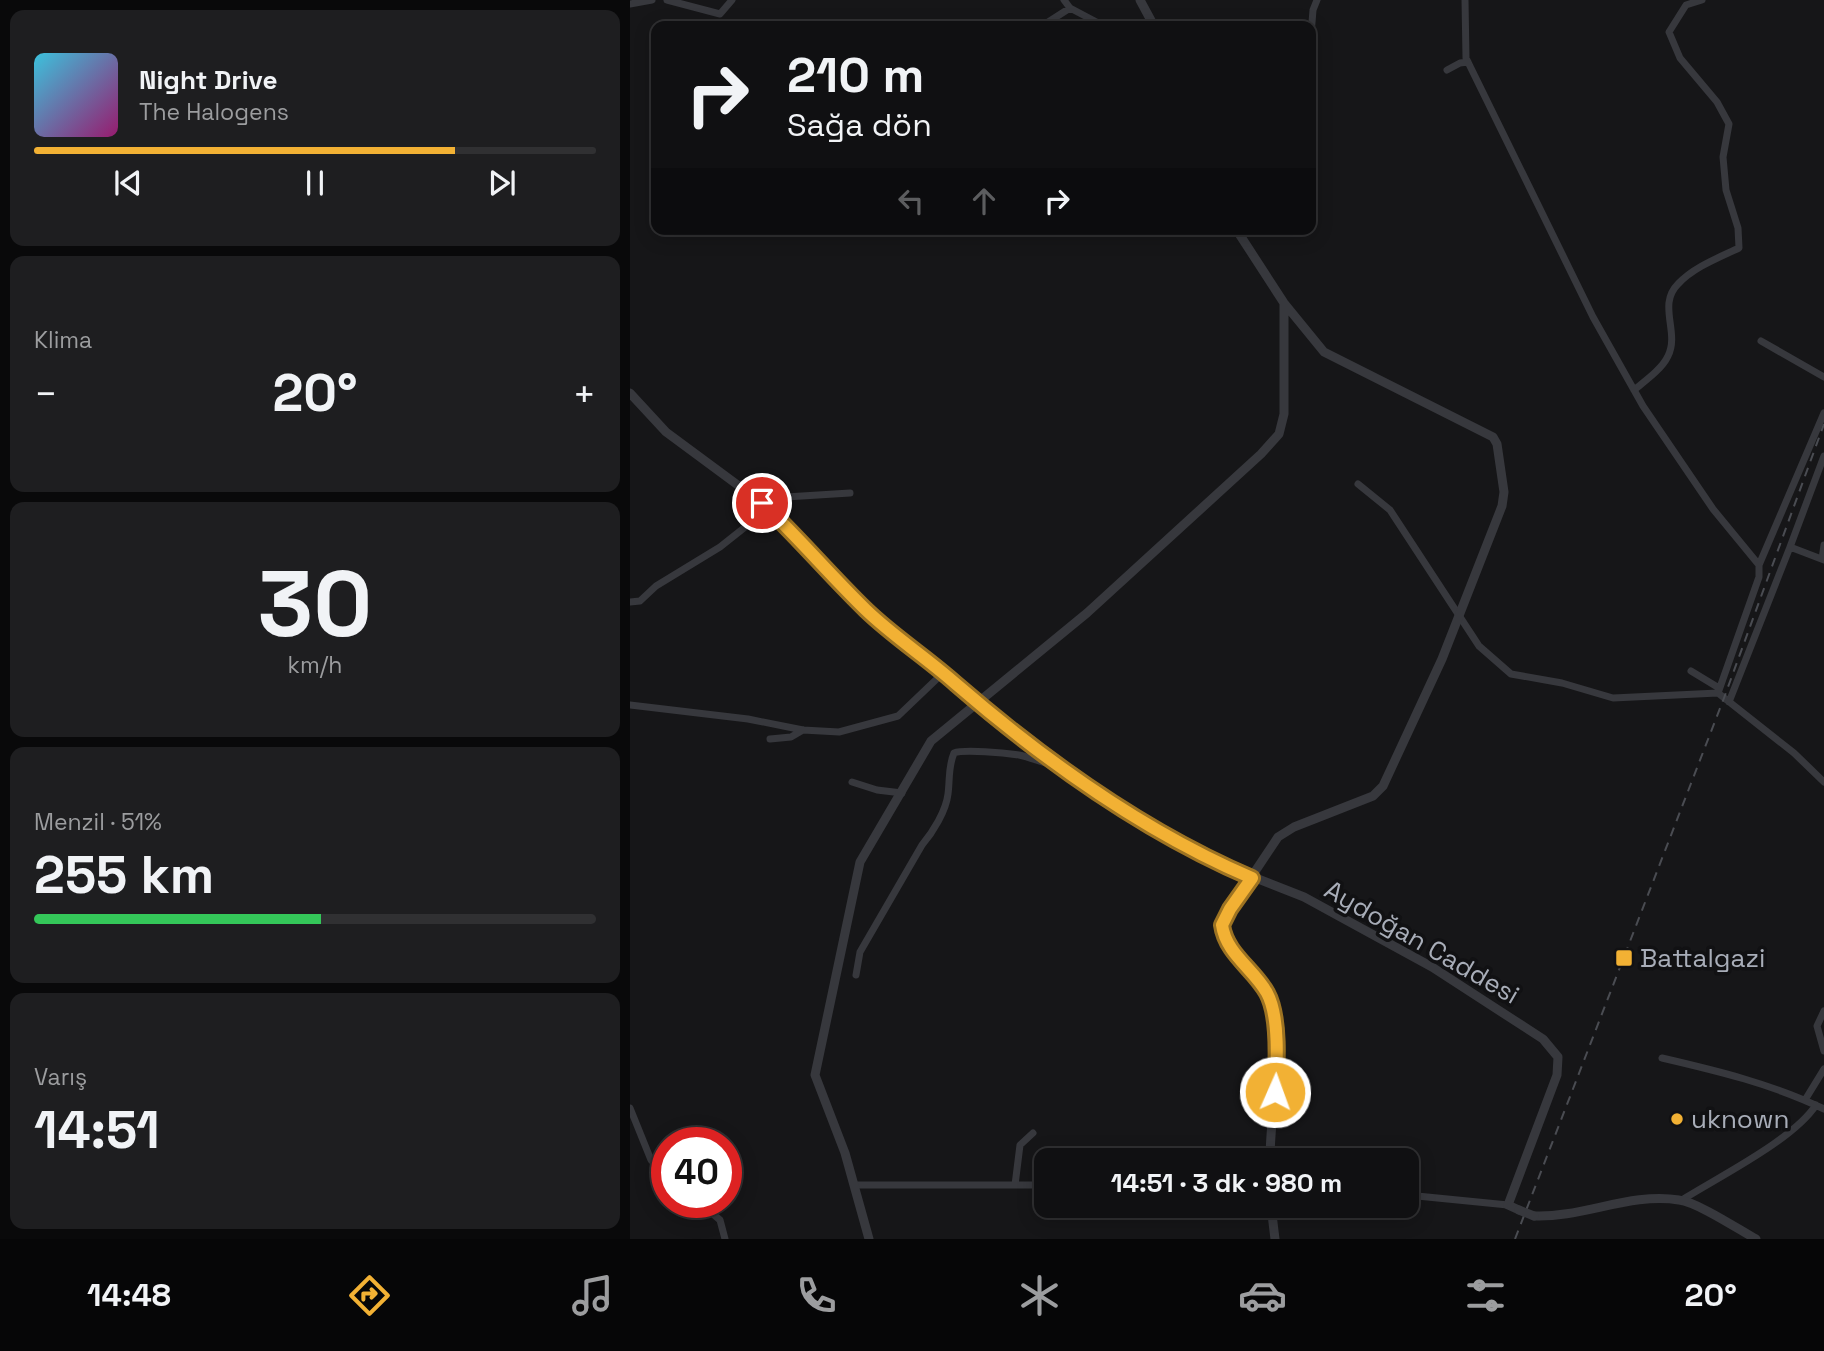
<!DOCTYPE html>
<html lang="tr">
<head>
<meta charset="utf-8">
<style>
  :root { --surface:#101012; --page:#1e1e20; --text:#f1f3f6; --muted:#9c9d9f; --line:#303032; --accent:#f2b134 }
  body { margin:0; font-family:"Space Grotesk",sans-serif; background:var(--page); color:var(--text); height:100vh; display:flex; flex-direction:column; font-size:26px; white-space:nowrap }
  * { box-sizing:border-box; margin:0 }
  p { font-size:23px; color:var(--muted) }
  .icon { flex:none; width:38px; height:38px; fill:none; stroke:currentColor; stroke-width:2; stroke-linecap:round; stroke-linejoin:round }
  .map { position:relative; flex:1; overflow:hidden }
  .panel { display:flex; flex-direction:column; gap:10px; padding:10px; background:#09090a; width:630px }
  .panel>* { flex:none }
  .hud { position:absolute; left:21px; top:21px; width:665px; height:214px; border-radius:14px; box-shadow:0 4px 18px #0003,0 0 0 2px var(--line); background:#101012; color:var(--text); overflow:hidden }
  .speed { position:absolute; left:21px; top:1127px; display:flex; gap:14px; font-size:35px; font-weight:700; text-align:center }
  .speed>* { display:grid; place-content:center; width:91px; height:91px; border-radius:50%; background:var(--surface); box-shadow:0 4px 18px #0003,0 0 0 2px var(--line); line-height:1 }
  .speed .limit { border:10px solid #d22; background:#fff; color:#111 }
  .pin { position:absolute; display:grid; place-items:center; width:60px; height:60px; color:#fff; margin:-30px; border:4px solid #fff; border-radius:50%; box-shadow:0 2px 7px #0007 }
  .me { position:absolute; width:77px; margin:-38px; rotate:2deg; stroke-linejoin:round; filter:drop-shadow(0 0 5px #0008) }
  .turn { display:flex; align-items:center; gap:24px; height:147px; padding:0 21px; font-size:32px }
  .turn .icon { width:91px; height:91px; stroke-width:2.5 }
  .turn b { display:block; font-size:49px; line-height:60px }
  .lanes { display:flex; align-items:center; height:66px; padding:0 21px; background:#0003; justify-content:center; gap:35px; direction:ltr }
  .lanes .off { opacity:.35 }
  .big { font-size:52px; font-weight:600; line-height:1.1 }
  .panel .widget { flex:1; display:flex; flex-direction:column; justify-content:center; gap:10px; min-width:0; padding:0 24px; border-radius:14px; background:var(--page) }
  .panel .dial { align-items:center; gap:0 }
  .dial b { font-size:91px; line-height:1 }
  .song { display:flex; align-items:center; gap:21px }
  .cover { width:84px; height:84px; border-radius:10px; background:linear-gradient(135deg,hsl(190 70% 55%),hsl(320 70% 35%)) }
  .played { height:7px; border-radius:4px; background:linear-gradient(90deg,var(--accent) 75%,var(--line) 75%) }
  .keys { display:flex; justify-content:space-around; direction:ltr }
  .heat { display:flex; justify-content:space-between; align-items:center; font-size:38px; direction:ltr }
  .charge { height:10px; border-radius:5px; background:linear-gradient(90deg,#34c759 51%,var(--line) 0) }
  .trip { position:absolute; left:404px; top:1148px; width:385px; height:70px; border-radius:14px; background:var(--surface); box-shadow:0 4px 18px #0003,0 0 0 2px var(--line); font-weight:600; line-height:70px; text-align:center }
  .dock { display:flex; height:112px; justify-content:space-around; align-items:center; background:#060607; color:var(--muted) }
  .dock .icon { width:49px; height:49px }
  .dock .on { color:var(--accent) }
  .dock b { font-size:32px; color:var(--text) }
  main { display:flex; flex:1; min-height:0 }
  .map>svg:first-child { display:block }
</style>
</head>
<body>
<main>
<section class="panel">
<div class="widget">
<div class="song"><i class="cover"></i><div><b>Night Drive</b><p>The Halogens</p></div></div>
<div class="played"></div>
<div class="keys"><svg class="icon" aria-label="previous" viewBox="0 0 24 24"><path d="M18 5L8 12l10 7zM5 5v14"/></svg><svg class="icon" aria-label="pause" viewBox="0 0 24 24"><path d="M8 5v14M16 5v14"/></svg><svg class="icon" aria-label="next" viewBox="0 0 24 24"><path d="M6 5l10 7-10 7zM19 5v14"/></svg></div>
</div>
<div class="widget"><p>Klima</p>
<div class="heat"><a>−</a><b class="big">20°</b><a>+</a></div>
</div>
<div class="widget dial"><b>30</b><p>km/h</p></div>
<div class="widget"><p>Menzil · 51%</p><b class="big">255 km</b><div class="charge"></div></div>
<div class="widget"><p>Varış</p><b class="big">14:51</b></div>
</section>
<div class="map">
<svg width="1194" height="1239" viewBox="0 0 1194 1239">
  <rect width="100%" height="100%" fill="#161618"/>
  <g fill="none" stroke-linecap="round" stroke-linejoin="round">
    <path stroke="#37383d" stroke-width="7" d="M37 0 90 14 102 0
      M434 0 440 8 474 26
      M835 0 836 58 963 317 1013 406 1083 509 1129 565V577L1088 693 1164 753 1194 782
      M0 4 22 0
      M412 26 440 8
      M681 35 683 10 687 0
      M817 70 830 63 838 62
      M1131 341 1194 377
      M1004 390C1015 381 1032 369 1038 356 1050 332 1027 305 1048 284 1064 267 1088 258 1109 248L1108 228 1096 190 1093 157 1099 124 1087 102 1050 58 1039 32 1056 5 1072 0
      M1194 456 1160 547 1194 560
      M728 484 760 510 849 646 881 674 932 683 983 698 1088 693
      M1192 559 1194 545
      M1129 565 1194 413
      M0 602 10 601 26 586 90 547 124 520 142 513 156 497 220 493
      M1061 671 1089 688
      M1099 702 1160 547
      M0 705 118 719 173 730 209 732 268 716 313 673
      M140 739 161 737 173 730
      M222 782 247 790 272 793
      M226 975 230 952 292 845C303 832 316 811 318 794 320 779 318 767 324 753 334 749 375 753 389 755 404 758 415 765 431 766
      M1194 1011 1187 1026 1194 1051
      M1032 1058C1088 1071 1142 1084 1194 1109
      M1175 1100 1194 1069
      M0 1108 21 1160 37 1176
      M224 1185H416
      M385 1185 390 1145 403 1133
      M777 1195 878 1205
      M1052 1200C1090 1176 1163 1140 1186 1105
      M69 1202 90 1220 95 1239
      M719 1206H725"/>
    <path stroke="#37383d" stroke-width="9" d="M510 0 524 26
      M606 229 654 303 694 352 863 437 867 444 874 492 872 506 812 659 753 786 743 796 664 827 648 837 600 909 592 925C596 956 630 969 639 997 656 1050 640 1106 640 1160
      M0 393 36 432 132 503 237 612 325 683 368 722 492 809 567 855 674 897 802 967 913 1039 928 1057 927 1075 878 1205 889 1210
      M641 1206 645 1239
      M904 1216C952 1218 1001 1192 1049 1200 1067 1202 1108 1229 1126 1239
      M239 1239 215 1153 185 1075 230 862 301 741 457 613 631 454 649 434 654 414V303"/>
    <path stroke="#4a4c52" stroke-width="2" stroke-dasharray="9 7" stroke-linecap="butt" d="M885 1239 1094 698 1194 424"/>
    <path stroke="#37383d" stroke-width="9" d="M889 1210 904 1216"/>
  </g>
  <g fill="none" stroke-linecap="round" stroke-linejoin="round">
    <defs>
      <path id="route" d="M132 503C168 537 200 575 236 610 264 637 297 658 326 684 415 761 514 832 622 878L600 909 592 925C596 954 624 969 637 993 650 1017 647 1065 645 1092"/>
    </defs>
    <use href="#route" stroke="#9d7322" stroke-width="18"/>
    <use href="#route" stroke="#f2b134" stroke-width="12"/>
  </g>
  <g fill="#f2b134" stroke="#111113" stroke-width="2.5">
    <rect x="985" y="949" width="18" height="18" rx="3.5"/>
    <circle cx="1047" cy="1119" r="7"/>
  </g>
  <g text-anchor="middle" dominant-baseline="central" stroke-width="7" stroke-linejoin="round" paint-order="stroke">
    <g font-size="26" fill="#a8adb8" stroke="#111113">
      <text transform="translate(792 942) rotate(30)">Aydoğan Caddesi</text>
    </g>
    <g font-size="26" fill="#a8adb8" stroke="#111113" text-anchor="start">
      <text x="1010" y="958">Battalgazi</text>
      <text x="1061" y="1119">uknown</text>
    </g>
  </g>
</svg>
<div class="speed"><div class="limit">40</div></div>
<div class="pin" style="left:132px;top:503px;background:#d93025"><svg class="icon" aria-label="arrive" viewBox="0 0 24 24"><path d="M6 21V4h12l-3 4 3 4H6"/></svg></div>
<svg class="me" style="left:645px;top:1092px" viewBox="-20 -20 40 40"><circle r="17" fill="#f2b134" stroke="#fff" stroke-width="3"/><path d="M0-11L8 9 0 5-8 9z" fill="#fff"/></svg>
<div class="trip">14:51 · 3 dk · 980 m</div>
<div class="hud">
<div class="turn"><svg class="icon" aria-label="right" viewBox="0 0 24 24"><path d="M7 20v-9h11M14 6l5 5-5 5"/></svg><div><b>210 m</b>Sağa dön</div></div>
<div class="lanes"><svg class="icon off" aria-label="left" viewBox="0 0 24 24"><path d="M17 20v-9H6M10 6l-5 5 5 5"/></svg><svg class="icon off" aria-label="ahead" viewBox="0 0 24 24"><path d="M12 20V5M6 11l6-6 6 6"/></svg><svg class="icon" aria-label="right" viewBox="0 0 24 24"><path d="M7 20v-9h11M14 6l5 5-5 5"/></svg></div>
</div>
</div>
</main>
<nav class="dock">
<b>14:48</b>
<svg class="icon on" aria-label="directions" viewBox="0 0 24 24"><path d="M12 3l9 9-9 9-9-9zM9 14v-3h6M13 9l2 2-2 2"/></svg>
<svg class="icon" aria-label="music" viewBox="0 0 24 24"><path d="M9 18V5l10-2v13"/><circle cx="6" cy="18" r="3"/><circle cx="16" cy="16" r="3"/></svg>
<svg class="icon" aria-label="phone" viewBox="0 0 24 24"><path d="M5 4h4l2 5-3 2q2 4 5 5l2-3 5 2v4C11 20 4 13 5 4z"/></svg>
<svg class="icon" aria-label="climate" viewBox="0 0 24 24"><path d="M12 3v18M4 7l16 10M4 17L20 7"/></svg>
<svg class="icon" aria-label="car" viewBox="0 0 24 24"><path d="M5 17H2v-5l4-1 3-4h7l3 4 3 1v5h-3M9 17h6M6 11h13"/><circle cx="7" cy="17" r="2"/><circle cx="17" cy="17" r="2"/></svg>
<svg class="icon" aria-label="filters" viewBox="0 0 24 24"><path d="M4 7h16M4 17h16"/><circle cx="9" cy="7" r="2"/><circle cx="15" cy="17" r="2"/></svg>
<b>20°</b>
</nav>
</body>
</html>
